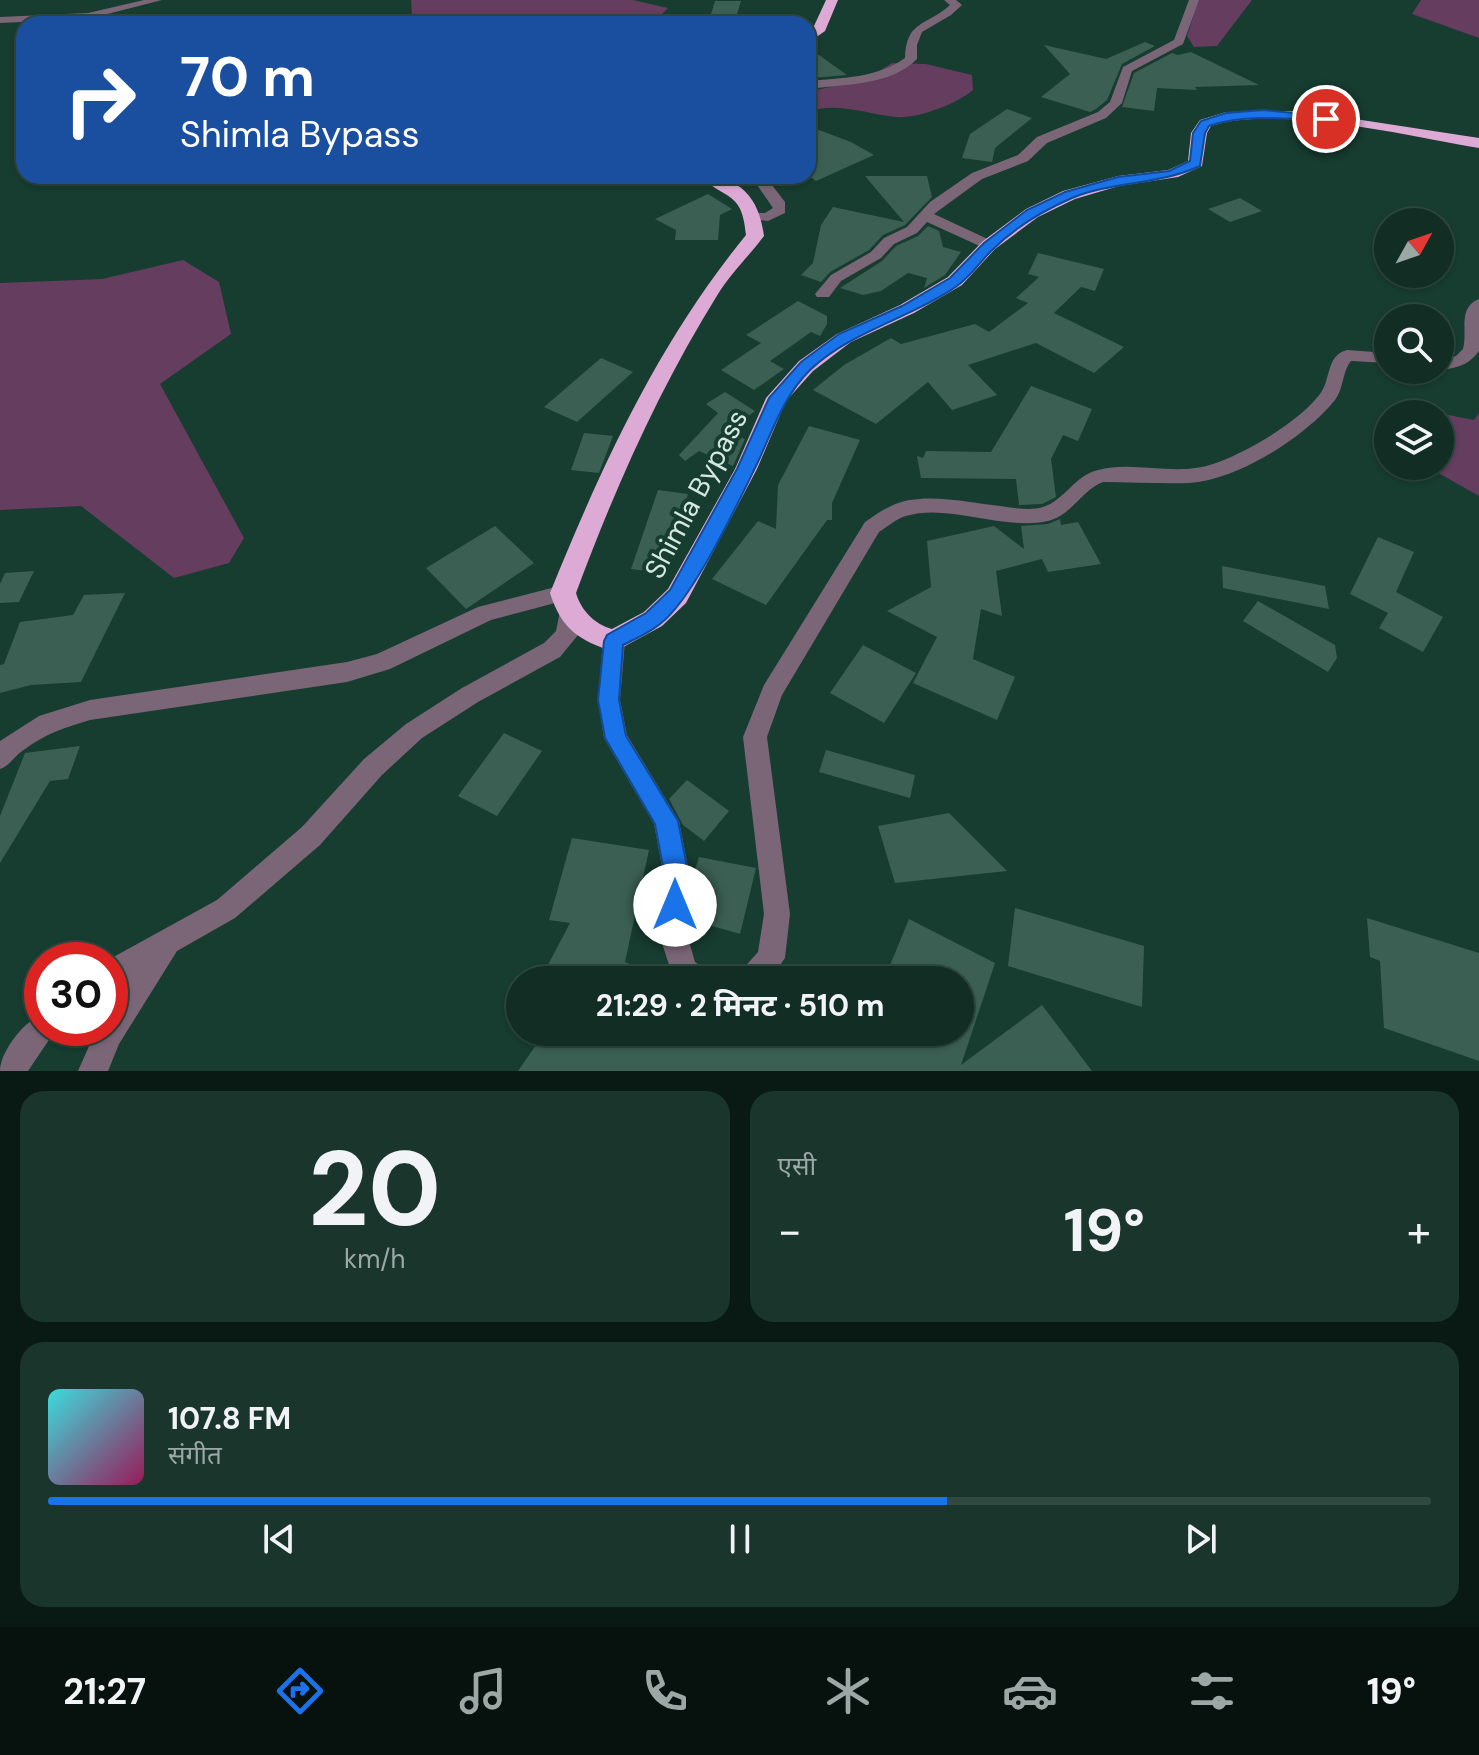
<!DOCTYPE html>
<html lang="hi">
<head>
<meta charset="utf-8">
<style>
  :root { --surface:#112d24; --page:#1a352c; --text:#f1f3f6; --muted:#9ca8a6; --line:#304941; --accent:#1a73e8 }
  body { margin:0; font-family:"DM Sans","Noto Sans Devanagari",sans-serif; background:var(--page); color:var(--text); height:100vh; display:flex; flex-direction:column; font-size:30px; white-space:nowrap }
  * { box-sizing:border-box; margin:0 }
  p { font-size:26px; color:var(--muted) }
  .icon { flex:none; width:44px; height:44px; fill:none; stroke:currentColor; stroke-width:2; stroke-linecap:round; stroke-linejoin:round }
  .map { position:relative; height:1071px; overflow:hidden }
  .drawer { display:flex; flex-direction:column; gap:20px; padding:20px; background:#091914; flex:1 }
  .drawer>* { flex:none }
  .top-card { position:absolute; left:16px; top:16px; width:800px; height:168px; border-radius:24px; box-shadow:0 2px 6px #0004,0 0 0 2px var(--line); background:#1a4fa0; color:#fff; overflow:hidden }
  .needle { width:52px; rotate:50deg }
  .tools { position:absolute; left:1374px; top:208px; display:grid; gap:16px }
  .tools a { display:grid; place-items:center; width:80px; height:80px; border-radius:50%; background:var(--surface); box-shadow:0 2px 6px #0004,0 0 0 2px var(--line); font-size:40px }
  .speed { position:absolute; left:24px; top:942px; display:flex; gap:16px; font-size:40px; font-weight:700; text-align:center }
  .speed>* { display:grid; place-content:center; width:104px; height:104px; border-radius:50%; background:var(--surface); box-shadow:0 2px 6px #0004,0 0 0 2px var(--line); line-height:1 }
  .speed .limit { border:12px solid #d22; background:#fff; color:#111 }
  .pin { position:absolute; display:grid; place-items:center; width:68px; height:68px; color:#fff; margin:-34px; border:4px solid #fff; border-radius:50%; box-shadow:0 2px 8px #0007 }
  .me { position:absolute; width:88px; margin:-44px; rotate:0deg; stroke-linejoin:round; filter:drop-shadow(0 0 6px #0008) }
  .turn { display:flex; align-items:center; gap:28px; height:168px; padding:0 32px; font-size:36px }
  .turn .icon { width:104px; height:104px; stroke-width:2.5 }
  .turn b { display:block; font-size:56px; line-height:68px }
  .big { font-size:60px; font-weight:700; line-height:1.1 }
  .drawer .tile { flex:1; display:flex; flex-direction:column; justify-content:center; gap:12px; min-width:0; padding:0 28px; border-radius:24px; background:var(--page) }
  .drawer .dial { align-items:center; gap:0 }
  .dial b { font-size:104px; line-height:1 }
  .song { display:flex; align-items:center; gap:24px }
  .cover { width:96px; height:96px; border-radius:12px; background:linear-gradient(135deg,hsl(180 70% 55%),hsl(330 70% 35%)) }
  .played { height:8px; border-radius:4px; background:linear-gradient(90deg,var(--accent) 65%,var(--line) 65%) }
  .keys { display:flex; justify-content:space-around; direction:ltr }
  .heat { display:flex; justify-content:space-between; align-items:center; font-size:44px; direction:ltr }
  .drawer .tiles { flex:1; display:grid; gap:20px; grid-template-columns:1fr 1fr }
  .tile:last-child { grid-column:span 2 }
  .trip { position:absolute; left:506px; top:966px; width:468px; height:80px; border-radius:40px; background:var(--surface); box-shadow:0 2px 6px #0004,0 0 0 2px var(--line); font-weight:700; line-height:80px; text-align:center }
  .dock { display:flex; height:128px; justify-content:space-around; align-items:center; background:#07120e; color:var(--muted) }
  .dock .icon { width:56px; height:56px }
  .dock .on { color:var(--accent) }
  .dock b { font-size:36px; color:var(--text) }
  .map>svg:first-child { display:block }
</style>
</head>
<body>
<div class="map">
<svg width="1479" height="1071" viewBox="0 0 1479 1071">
  <rect width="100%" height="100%" fill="#173c30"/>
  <path fill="#643d5f" d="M411 0H633L668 8 660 16 638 24H468L412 15Z
    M1195 0H1252L1217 46 1194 47 1187 36 1197 4Z
    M1421 0H1479V38L1412 14Z
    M141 15 180 16 175 24H77Z
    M892 63 926 64 972 75 973 90C956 104 918 119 896 117 867 114 835 101 808 112V92L868 78Z
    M183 260 219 282 231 334 160 384 244 538 229 563 174 578 81 506 0 510V283L102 279Z
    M1398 405 1474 420 1479 413V496L1426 466H1440V414H1393Z"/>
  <path fill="#3b6053" d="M715 1H741L734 24H708Z
    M1145 42 1155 46 1122 64 1107 100 1096 109 1090 112 1041 97 1070 74 1044 45 1106 59Z
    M1191 52 1259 85 1195 87 1197 90 1157 88 1154 111 1122 107 1134 73 1172 53 1178 55Z
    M819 55 847 75 811 78 808 75V57Z
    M1007 109 1032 118 995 148 992 162 962 158 970 134Z
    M808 126 851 142 874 155 816 181 808 175Z
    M865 176H927L932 197 905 225 883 235 869 250 830 272 821 282 801 275 813 263 821 225 833 207 904 222Z
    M708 194 732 209 720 215 718 240H675L676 230 655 219Z
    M1240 198 1262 211 1230 222 1208 209Z
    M928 226 939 231 943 247 961 252 945 275 924 288 927 278 908 273 881 291 863 295 840 288 882 261 896 246 918 236Z
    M1038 253 1104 269 1095 291 1081 287 1054 313 1124 347 1094 373 1036 343 968 365 997 395 952 410 928 382 876 424 813 390 844 365 891 338 901 344 975 324 989 332 1028 303 1016 298 1039 277 1028 274Z
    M798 301 827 316V324L820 336 811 332 770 361 784 369 754 390 721 370 761 343 746 335Z
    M601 358 633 372 577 422 544 407Z
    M1031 386 1092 409 1078 441 1063 435 1051 459 1056 497 1042 504 1019 505 1016 479 921 478 917 456 923 458 926 451 991 452Z
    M725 392 755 411 727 432 745 439 733 466 699 451 685 461 679 455 718 413 706 404Z
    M809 426 860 440 832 503V520H827L766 605 712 579 758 521 776 529 778 485Z
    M584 433 613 436 599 473 571 470Z
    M658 490 688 494 664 573 631 569Z
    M1060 519 1061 525 1078 522 1101 564 1048 572 1042 559 996 571 1002 616 981 609 973 659 1015 677 997 720 913 683 937 637 887 611 931 587 927 541 994 526 1024 549 1021 526 1048 524Z
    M495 526 534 563 466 609 426 568Z
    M1378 537 1414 552 1396 592 1443 617 1423 652 1379 628 1388 613 1350 594Z
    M1222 566 1325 586 1329 609 1223 588Z
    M34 571 19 602 0 603V584L5 573Z
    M125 593 81 682 31 685 0 693V665L4 664 20 622 73 615 84 595Z
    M1258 601 1335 645 1337 658 1328 672 1243 621Z
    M863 645 916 673 884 723 830 693Z
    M504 733 542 751 497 816 458 796Z
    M80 746 68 779 50 781 0 863V816L25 753Z
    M826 750 915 775 910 798 819 772Z
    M687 780 729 811 704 841 683 825 669 799Z
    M949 813 1007 871 895 883 878 826Z
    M572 838 649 850 625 962 665 980H540L570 923 549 920Z
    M699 857 756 868 740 934 691 920 693 876Z
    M1015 908 1144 946 1142 1007 1008 966Z
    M1367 918 1479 953V1061L1384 1028 1380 961 1370 957Z
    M909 919 995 963 961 1065 1042 1005 1092 1071H518L545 1032H960V980H884Z"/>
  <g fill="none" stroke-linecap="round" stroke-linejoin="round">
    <path fill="#7b6678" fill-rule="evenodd" d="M144 0H162L88 19 0 23V17L88 13Z
      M944 0H956L962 5 951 15 922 32 917 45V59C891 86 843 84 808 89V81C841 78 878 78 905 58 906 20 927 26 950 5Z
      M1189 0H1199L1183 44 1132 71 1122 103 1106 118 1047 143 1028 161 982 179 934 214 994 242V248H984L927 222 917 233 894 244 881 258 841 281 829 297H817L815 294 831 275 871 252 884 238 907 227 930 202 972 173 1018 155 1037 137 1098 112 1110 102 1123 67 1174 40Z
      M751 176H765L785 202V213L768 221 749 219V213H765L773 208Z
      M1479 299V351C1469 365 1457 368 1440 370H1439L1440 360 1456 356 1463 349C1468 331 1457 308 1479 299Z
      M1347 350 1388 353V363L1351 361C1342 372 1344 388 1335 400 1305 437 1238 480 1189 483 1161 484 1132 482 1103 482 1082 490 1072 515 1048 521 1003 531 949 503 906 516 896 519 887 527 879 532L782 695 767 737 790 914 785 958 770 980H738L742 970 758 952 764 914 743 737 764 685 865 522C874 516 882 510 891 506 922 491 968 503 1000 506 1014 508 1030 511 1043 507 1065 500 1074 476 1098 470 1133 460 1176 477 1213 464 1246 453 1299 422 1320 394 1331 380 1326 355 1347 350Z
      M563 585 570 587 574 593 570 599 491 620 390 669 347 682 90 720C66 727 45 734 25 749 15 755 11 765 0 769V741L39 716 90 700 347 662 377 654 478 607Z
      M569 603 577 606 580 612 578 635 560 657 478 702 422 738 382 775 320 845 235 918 177 951 119 1044 108 1071H78L97 1028H110V1006L127 980 110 988V960H108L217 900 302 827 364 759 406 724 462 688 544 643 556 631 561 606Z
      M614 632 622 635 625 641 620 700 627 735 679 821 690 877 687 934 695 962 707 970 711 980H674L659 934 664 877 654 824 604 738 598 700 603 641 606 635Z
      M42 1014V1028H57L28 1071H0C0 1052 24 1021 42 1014Z"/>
    <path fill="#ddaad5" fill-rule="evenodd" d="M826 0H838L825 31 808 43V32L814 26Z
      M1303 111 1479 138V148C1408 136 1277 104 1211 126L1207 133 1202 166 1178 177 1119 186 1075 199 1038 217 995 249 962 285 914 313 851 342 813 371 786 401 757 469 686 603 662 626 614 652C579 640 562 630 550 593 602 465 658 343 746 235 742 190 726 201 700 176 740 176 759 197 764 236 749 256 731 273 718 294 659 389 615 488 576 593 581 610 594 624 612 629L644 612 668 589 735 469 766 398 799 361 837 334 900 305 948 277 983 241 1026 209 1063 191 1118 176 1168 170 1188 161 1191 133 1200 120 1226 112Z"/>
  </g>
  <path fill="#1a73e8" stroke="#114b97" stroke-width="2" d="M1263 110 1326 116 1332 119 1326 122C1287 119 1247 113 1209 126L1205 133 1200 166C1159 185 1113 181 1072 198 1042 211 1013 229 991 251 980 262 970 277 957 286 911 318 851 331 810 370 781 399 772 434 754 470 735 509 692 600 660 624 649 633 635 639 623 645L619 700 626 736 678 821 689 877 683 914 675 918 666 914 663 905 665 877 655 824 605 738 598 700 604 641 607 635 646 613 670 590 737 469 769 398 801 362 839 334 902 306 950 278 984 243 1027 210 1065 192 1118 177 1169 171 1190 161 1193 133 1201 121 1226 113Z"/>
  <g text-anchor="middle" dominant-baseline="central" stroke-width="8" stroke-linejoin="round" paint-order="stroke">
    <g font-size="28" fill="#d5e9e1" stroke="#173c30">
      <text transform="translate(696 494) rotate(-62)">Shimla Bypass</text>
    </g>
  </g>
</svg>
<div class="tools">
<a><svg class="needle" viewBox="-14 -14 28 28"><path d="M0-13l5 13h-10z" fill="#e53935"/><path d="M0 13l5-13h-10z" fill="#9ca8a6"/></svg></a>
<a><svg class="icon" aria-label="search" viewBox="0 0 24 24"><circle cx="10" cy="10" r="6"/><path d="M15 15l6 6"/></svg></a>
<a><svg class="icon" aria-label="layers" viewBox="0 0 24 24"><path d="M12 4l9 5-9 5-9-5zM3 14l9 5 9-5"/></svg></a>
</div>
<div class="speed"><div class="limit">30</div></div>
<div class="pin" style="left:1326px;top:119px;background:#d93025"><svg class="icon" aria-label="arrive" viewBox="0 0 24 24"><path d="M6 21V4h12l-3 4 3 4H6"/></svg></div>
<svg class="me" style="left:675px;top:905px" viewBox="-20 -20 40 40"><circle r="19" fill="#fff"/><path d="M0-13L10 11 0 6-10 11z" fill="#1a73e8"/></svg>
<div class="trip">21:29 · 2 मिनट · 510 m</div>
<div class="top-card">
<div class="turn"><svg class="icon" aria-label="right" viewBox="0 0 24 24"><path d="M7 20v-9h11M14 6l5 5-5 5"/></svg><div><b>70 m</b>Shimla Bypass</div></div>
</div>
</div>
<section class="drawer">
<div class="tiles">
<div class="tile dial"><b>20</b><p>km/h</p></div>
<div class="tile"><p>एसी</p>
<div class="heat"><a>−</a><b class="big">19°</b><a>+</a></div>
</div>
<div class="tile">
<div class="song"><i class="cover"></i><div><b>107.8 FM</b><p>संगीत</p></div></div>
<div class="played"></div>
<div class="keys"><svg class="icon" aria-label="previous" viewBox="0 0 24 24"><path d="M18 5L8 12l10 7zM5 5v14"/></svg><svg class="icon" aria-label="pause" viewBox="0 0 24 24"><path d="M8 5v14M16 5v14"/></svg><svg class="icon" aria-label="next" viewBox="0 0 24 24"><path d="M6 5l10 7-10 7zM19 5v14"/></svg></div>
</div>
</div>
</section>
<nav class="dock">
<b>21:27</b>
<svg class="icon on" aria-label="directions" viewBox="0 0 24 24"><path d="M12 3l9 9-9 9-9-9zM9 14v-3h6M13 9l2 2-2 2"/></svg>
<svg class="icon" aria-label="music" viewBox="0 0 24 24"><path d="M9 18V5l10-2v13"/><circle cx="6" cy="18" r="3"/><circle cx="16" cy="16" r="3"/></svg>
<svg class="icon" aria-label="phone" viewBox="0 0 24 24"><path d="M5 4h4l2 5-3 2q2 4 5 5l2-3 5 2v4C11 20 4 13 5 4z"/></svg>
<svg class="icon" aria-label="climate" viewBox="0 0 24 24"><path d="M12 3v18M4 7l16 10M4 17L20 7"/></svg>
<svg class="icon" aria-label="car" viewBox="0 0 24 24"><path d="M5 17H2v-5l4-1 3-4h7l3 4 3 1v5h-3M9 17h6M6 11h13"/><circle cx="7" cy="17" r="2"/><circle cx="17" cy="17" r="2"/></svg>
<svg class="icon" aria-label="filters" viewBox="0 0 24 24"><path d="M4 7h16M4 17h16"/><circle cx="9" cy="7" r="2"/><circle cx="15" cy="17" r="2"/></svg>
<b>19°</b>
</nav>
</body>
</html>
